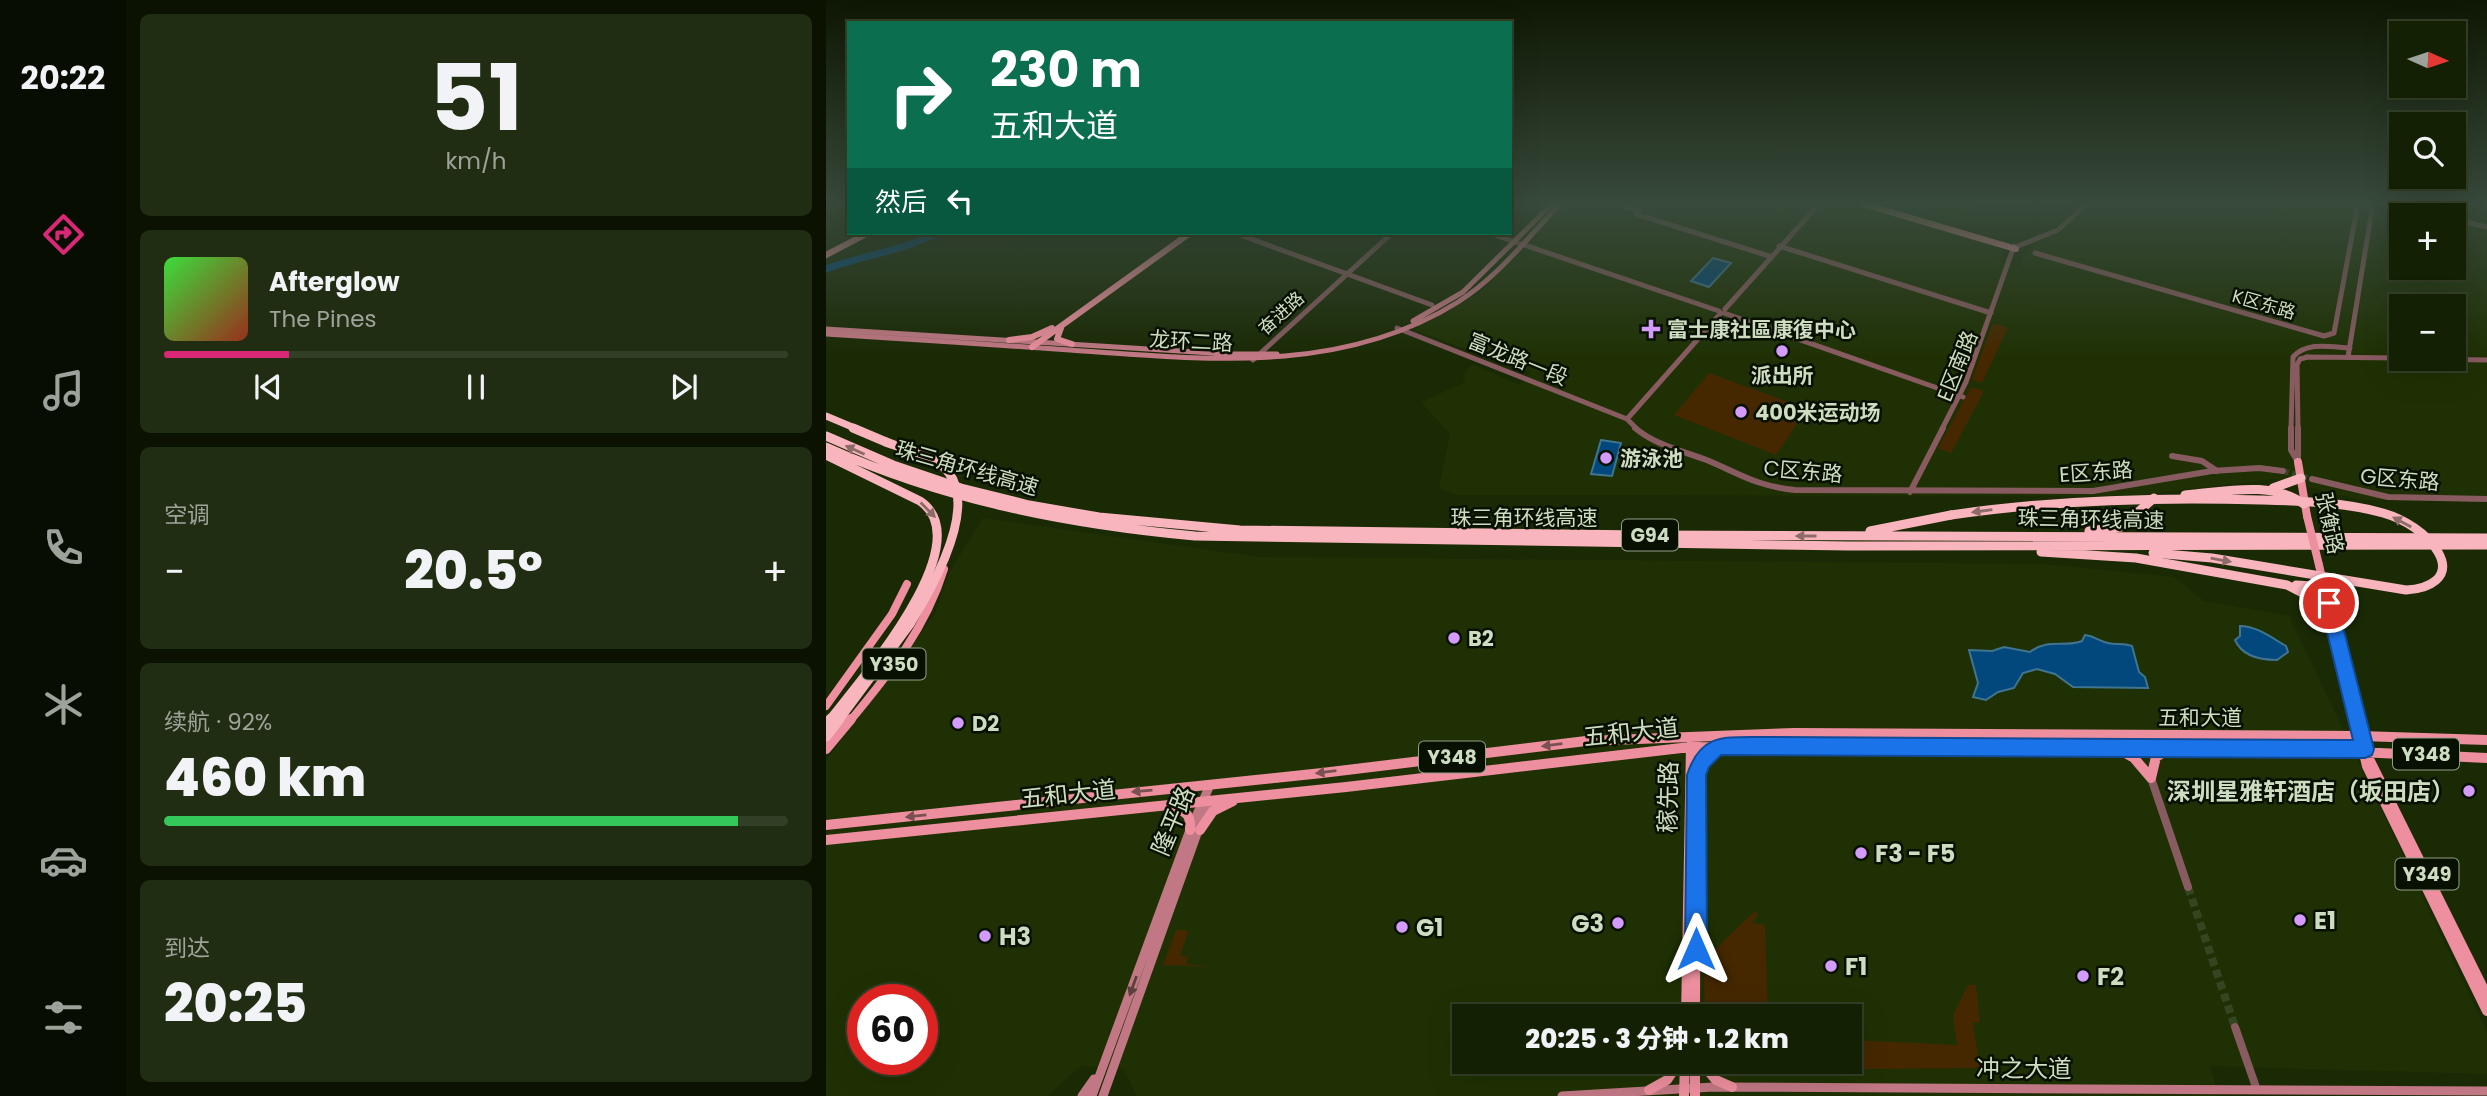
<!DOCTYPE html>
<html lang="zh">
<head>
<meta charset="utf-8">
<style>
  :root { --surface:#142004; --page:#212d13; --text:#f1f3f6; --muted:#9da39a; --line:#333e26; --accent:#db2777 }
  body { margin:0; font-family:Poppins,"Noto Sans SC",sans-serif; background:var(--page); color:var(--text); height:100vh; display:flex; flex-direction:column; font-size:26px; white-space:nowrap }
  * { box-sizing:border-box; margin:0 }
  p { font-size:23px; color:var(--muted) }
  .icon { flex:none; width:38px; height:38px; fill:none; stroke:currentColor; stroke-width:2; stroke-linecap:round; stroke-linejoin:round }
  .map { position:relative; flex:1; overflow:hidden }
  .side { display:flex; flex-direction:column; gap:14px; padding:14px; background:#0b1202; width:700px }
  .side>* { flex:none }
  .banner { position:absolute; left:21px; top:21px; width:665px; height:214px; border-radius:0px; box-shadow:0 7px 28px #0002,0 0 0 2px var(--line); background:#0b6e4f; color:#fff; overflow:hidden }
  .needle { width:46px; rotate:93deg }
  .fabs { position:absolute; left:1563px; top:21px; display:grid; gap:14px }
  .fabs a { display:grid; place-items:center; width:77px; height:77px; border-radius:0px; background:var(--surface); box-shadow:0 7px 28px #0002,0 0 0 2px var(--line); font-size:35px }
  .speed { position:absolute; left:21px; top:984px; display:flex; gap:14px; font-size:35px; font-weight:700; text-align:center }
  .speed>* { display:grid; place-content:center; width:91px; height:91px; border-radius:50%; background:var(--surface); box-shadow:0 7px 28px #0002,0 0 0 2px var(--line); line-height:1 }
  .speed .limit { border:10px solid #d22; background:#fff; color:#111 }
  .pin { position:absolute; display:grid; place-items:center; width:60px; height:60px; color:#fff; margin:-30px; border:4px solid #fff; border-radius:50%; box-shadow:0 2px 7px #0007 }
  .me { position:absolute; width:77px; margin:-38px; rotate:0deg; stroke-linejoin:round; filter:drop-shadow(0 0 5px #0008) }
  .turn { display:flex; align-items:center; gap:24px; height:147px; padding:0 28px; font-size:32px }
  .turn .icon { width:91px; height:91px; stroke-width:2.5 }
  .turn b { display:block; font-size:49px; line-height:60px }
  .then { display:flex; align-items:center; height:66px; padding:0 28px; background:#0003; gap:14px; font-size:26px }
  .big { font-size:52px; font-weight:800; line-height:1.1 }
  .side .tile { flex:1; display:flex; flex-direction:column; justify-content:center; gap:10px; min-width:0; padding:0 24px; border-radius:10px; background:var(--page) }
  .side .dial { align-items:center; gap:0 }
  .dial b { font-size:91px; line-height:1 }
  .song { display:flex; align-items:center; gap:21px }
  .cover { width:84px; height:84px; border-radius:10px; background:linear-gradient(135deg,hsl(120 70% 55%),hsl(10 70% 35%)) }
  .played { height:7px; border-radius:4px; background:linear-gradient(90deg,var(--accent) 20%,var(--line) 20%) }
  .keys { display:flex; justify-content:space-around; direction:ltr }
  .heat { display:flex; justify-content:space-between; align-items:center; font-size:38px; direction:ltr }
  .charge { height:10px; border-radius:5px; background:linear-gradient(90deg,#34c759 92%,var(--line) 0) }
  .trip { position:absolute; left:626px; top:1004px; width:410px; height:70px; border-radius:0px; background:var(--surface); box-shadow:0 7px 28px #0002,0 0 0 2px var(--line); font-weight:800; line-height:70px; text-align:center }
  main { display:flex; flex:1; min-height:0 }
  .tab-bar { display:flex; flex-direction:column; width:126px; justify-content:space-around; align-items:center; background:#080d02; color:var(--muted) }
  .tab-bar .icon { width:49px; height:49px }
  .tab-bar .selected { color:var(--accent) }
  .tab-bar b { font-size:32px; color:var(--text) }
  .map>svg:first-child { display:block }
</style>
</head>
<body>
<main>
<nav class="tab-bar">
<b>20:22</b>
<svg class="icon selected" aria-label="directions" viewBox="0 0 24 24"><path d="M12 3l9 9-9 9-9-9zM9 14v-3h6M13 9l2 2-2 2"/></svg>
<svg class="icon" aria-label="music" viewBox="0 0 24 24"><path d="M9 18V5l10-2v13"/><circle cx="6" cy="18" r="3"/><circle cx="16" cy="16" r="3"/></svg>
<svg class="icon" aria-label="phone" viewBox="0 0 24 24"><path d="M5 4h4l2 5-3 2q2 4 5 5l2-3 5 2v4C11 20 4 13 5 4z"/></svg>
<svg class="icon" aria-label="climate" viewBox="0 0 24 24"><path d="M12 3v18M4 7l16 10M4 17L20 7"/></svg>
<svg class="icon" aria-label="car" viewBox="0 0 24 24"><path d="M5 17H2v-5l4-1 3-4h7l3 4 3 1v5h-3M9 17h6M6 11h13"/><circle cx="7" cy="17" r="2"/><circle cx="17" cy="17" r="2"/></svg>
<svg class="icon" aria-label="filters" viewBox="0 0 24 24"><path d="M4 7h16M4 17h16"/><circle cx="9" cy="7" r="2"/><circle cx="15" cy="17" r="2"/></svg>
</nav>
<section class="side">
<div class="tile dial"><b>51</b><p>km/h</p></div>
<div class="tile">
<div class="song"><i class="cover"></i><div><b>Afterglow</b><p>The Pines</p></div></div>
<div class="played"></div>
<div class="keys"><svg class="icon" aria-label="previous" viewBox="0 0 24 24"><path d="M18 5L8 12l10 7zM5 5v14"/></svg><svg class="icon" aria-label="pause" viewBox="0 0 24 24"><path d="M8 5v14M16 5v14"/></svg><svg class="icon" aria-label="next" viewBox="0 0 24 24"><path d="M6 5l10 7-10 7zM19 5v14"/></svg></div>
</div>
<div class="tile"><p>空调</p>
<div class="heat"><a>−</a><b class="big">20.5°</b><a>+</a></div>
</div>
<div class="tile"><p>续航 · 92%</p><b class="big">460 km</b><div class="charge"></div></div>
<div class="tile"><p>到达</p><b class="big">20:25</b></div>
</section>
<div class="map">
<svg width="1661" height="1096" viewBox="0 0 1661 1096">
  <rect width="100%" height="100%" fill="#1a2a05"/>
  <path fill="#1f3104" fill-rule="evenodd" d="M742 203H1021L1172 246 1178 252 1173 262 1192 267 1196 257 1207 246 1237 231 1267 203H1661V502L1534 500 1449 479 1303 496 631 495 613 488 624 434 595 402 640 382 636 376 646 364 693 385 704 372 587 330 656 291ZM1575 215H1628V268H1575ZM1575 306H1628V359H1575Z
    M1057 203H1149L1132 227Z
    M157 518 432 557 1219 564 1348 577 1378 601 1463 616 1661 1032V1074L1384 1066 1393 1096H311L297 1069 255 1066 221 1096H0V761L109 614 123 573ZM37 999H96V1059H37ZM639 1017H1024V1062H639Z"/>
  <path fill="#452800" d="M1170 324 1182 328 1156 383 1146 380 1166 325Z
    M883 373 981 409 950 455 848 415Z
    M1145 387 1158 391 1125 453 1112 448Z
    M929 911 932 915 926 923 939 925 942 1017H879L878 976 893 961 886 952Z
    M350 930H360L362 933 354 956 362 957 360 964 389 967 337 965Z
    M1142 985H1150L1154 1022 1147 1023 1154 1068 907 1070 900 1062H1024V1040L1131 1045 1127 1015Z"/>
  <path fill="#03487c" stroke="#407491" stroke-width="2" d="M887 258 905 263 883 287 865 281Z
    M775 440 795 443 786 476 765 474Z
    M1414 626C1431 626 1446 638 1460 646L1462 652 1451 660C1434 660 1416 656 1409 640L1414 636Z
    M1259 635C1268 636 1273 641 1282 643 1290 645 1297 643 1306 646L1313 672 1319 677 1322 688 1247 687 1229 674 1211 669 1197 673 1188 688 1172 692 1160 700 1147 697 1152 683 1143 650 1166 651 1178 647 1204 652C1222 638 1239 648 1256 641Z"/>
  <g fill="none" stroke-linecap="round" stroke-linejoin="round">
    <path stroke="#03487c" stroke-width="7" d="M0 269C37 255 77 251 111 233"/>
    <path stroke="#354521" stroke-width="6" stroke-dasharray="6 3.5" stroke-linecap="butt" d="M1457 471 1486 479"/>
    <path stroke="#354521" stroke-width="8" stroke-dasharray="8 4.5" stroke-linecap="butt" d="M1362 887 1409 1027"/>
    <path stroke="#885b61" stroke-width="5" d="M789 203 814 211 810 214 946 257
      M1562 203 1613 215
      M1628 219 1661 227
      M409 233 606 305
      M663 233 893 311
      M953 246 1165 313
      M1187 248 1232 230 1262 203
      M1209 253 1498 336 1508 333 1532 203
      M899 309 994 203
      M898 313 1137 397
      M571 328 801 419 811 429
      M1480 357 1575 358
      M1522 357 1547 203
      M1594 359 1661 360
      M427 360 566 233
      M801 419 895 313
      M1116 429 1140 382 1188 246
      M1465 429 1467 357C1481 341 1505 347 1524 348
      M1472 429 1471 365 1474 359 1482 357"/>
    <path stroke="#885b61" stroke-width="6" d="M809 428C831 446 857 451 883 461 916 475 931 486 969 490L1267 491 1386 471 1433 468 1457 471
      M1465 428V450L1472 462
      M1472 428V462
      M1346 456 1376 461 1391 471
      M1486 479 1562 497 1661 499
      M1084 492 1117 428"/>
    <path stroke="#885b61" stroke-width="8" d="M1325 778 1362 887
      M1409 1027 1431 1090"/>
    <path stroke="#c17884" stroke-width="5" d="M587 321 637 292 727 203
      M0 329 402 354H451
      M0 334C81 339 163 344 244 350 376 359 514 376 632 302 672 277 702 237 735 203"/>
    <path stroke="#c17884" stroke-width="9" d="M256 1096 268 1079
      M266 1096 364 830 384 785
      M277 1096 383 800
      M736 1096 887 1087 1661 1091"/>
    <path stroke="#ed8f9e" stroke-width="6" d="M1034 203 1190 249
      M0 255 42 233
      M235 328 231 339 246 344
      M183 340 206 337 226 328
      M206 347 364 233"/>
    <path stroke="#ed8f9e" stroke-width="8" d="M1472 462 1481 516
      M1493 565 1530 721
      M0 706 66 614 81 584
      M24 721C63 674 100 628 118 569"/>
    <path stroke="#ed8f9e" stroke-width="10" d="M1530 719 1541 766 1661 1011
      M0 749 25 719
      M1294 750 1308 758 1325 778
      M1542 757 1661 996
      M872 769 878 756 891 747
      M1325 778 1330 757 1341 750
      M345 807C360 812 365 813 364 830
      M0 825 496 773 760 741 968 733 1534 736 1661 740
      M374 830 387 811 407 801
      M0 840 520 787 864 747 1468 749 1661 758
      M860 1017 865 745
      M869 1017 870 743
      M869 1062V1096
      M875 1062 890 1080 906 1087
      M823 1090 841 1080 853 1062
      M858 1096 859 1062"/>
    <path stroke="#f9b5be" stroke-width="7" d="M0 416 31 429"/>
    <path stroke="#f9b5be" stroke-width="9" d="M27 428 60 442
      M0 436 67 465 135 488 203 505 273 517 414 530 819 535 1661 538
      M0 447C118 500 240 524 369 536L1024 546 1661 545
      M0 455 94 501C156 543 33 682 3 721
      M1447 488 1475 478
      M1359 495C1399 492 1444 480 1478 504
      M1044 531 1125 515
      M1263 531 1295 527 1328 498
      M1215 552 1310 558 1461 585 1492 601 1510 634
      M1470 585 1487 586 1498 583
      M12 721 84 624"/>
    <path stroke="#f9b5be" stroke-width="11" d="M0 725 5 719
      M0 736 13 719"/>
    <path stroke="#ed8f9e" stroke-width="8" d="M1481 516 1493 565"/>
    <path stroke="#f9b5be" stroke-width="9" d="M60 442C80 450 110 455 123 473 151 511 105 590 84 624
      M1125 515C1226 500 1332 497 1435 500 1474 501 1518 502 1557 513 1578 519 1601 533 1612 552 1627 578 1602 589 1580 590L1386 558 1327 553"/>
  </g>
  <defs><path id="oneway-solid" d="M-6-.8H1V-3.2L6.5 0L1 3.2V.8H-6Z" transform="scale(1.75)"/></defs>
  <g fill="#8d6b69">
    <use href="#oneway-solid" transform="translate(29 450) rotate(-156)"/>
    <use href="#oneway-solid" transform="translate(102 510) rotate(45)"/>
    <use href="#oneway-solid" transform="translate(1156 511) rotate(172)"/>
    <use href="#oneway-solid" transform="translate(1576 522) rotate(-152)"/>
    <use href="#oneway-solid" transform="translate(980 536) rotate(-180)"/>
    <use href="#oneway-solid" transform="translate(1395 560) rotate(10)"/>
  </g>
  <g fill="#7a5050">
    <use href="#oneway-solid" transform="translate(726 745) rotate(173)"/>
    <use href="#oneway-solid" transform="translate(500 772) rotate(173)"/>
    <use href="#oneway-solid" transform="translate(316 791) rotate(175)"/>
    <use href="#oneway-solid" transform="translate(90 816) rotate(174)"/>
  </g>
  <use fill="#5b3f3c" href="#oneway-solid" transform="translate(307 986) rotate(110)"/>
  <linearGradient id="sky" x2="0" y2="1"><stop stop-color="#0e1703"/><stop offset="0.57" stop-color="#384a3b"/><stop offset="1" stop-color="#384a3b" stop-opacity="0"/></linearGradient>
  <rect width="1661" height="356" fill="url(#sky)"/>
  <path fill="#1a73e8" stroke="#114b97" stroke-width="2" d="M1503 596 1508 598 1511 603 1548 749 1546 755 1539 758 895 755 883 767 880 775 881 949 877 956 870 960 862 956 859 949 861 775C874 735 895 737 932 737L1527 740 1494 603 1497 598Z"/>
  <g fill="#d39cfc" stroke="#081101" stroke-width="2.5">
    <path d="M821.5 318.5h7v7h7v7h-7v7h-7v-7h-7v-7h7z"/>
    <circle cx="956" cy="351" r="7"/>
    <circle cx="915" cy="412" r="7"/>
    <circle cx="780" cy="458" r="7"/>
    <circle cx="628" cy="638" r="7"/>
    <circle cx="132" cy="723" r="7"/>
    <circle cx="1643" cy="791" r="7"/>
    <circle cx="1035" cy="853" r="7"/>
    <circle cx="1474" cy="920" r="7"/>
    <circle cx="792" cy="923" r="7"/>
    <circle cx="576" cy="927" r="7"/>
    <circle cx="159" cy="936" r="7"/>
    <circle cx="1005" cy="966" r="7"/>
    <circle cx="1257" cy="976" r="7"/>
  </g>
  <g text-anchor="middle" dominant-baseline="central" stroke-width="5" stroke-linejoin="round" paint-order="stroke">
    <g font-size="18" fill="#cedcc1" stroke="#081101">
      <text transform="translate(1438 304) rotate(16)">K区东路</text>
      <text transform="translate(455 313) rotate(-42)">奋进路</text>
    </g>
    <g fill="#081101" stroke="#939f87" stroke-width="2">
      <rect x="796" y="519.5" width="56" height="31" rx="5"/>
      <rect x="36.5" y="648.5" width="63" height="31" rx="5"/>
      <rect x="1567" y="738.5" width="66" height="31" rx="5"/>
      <rect x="593" y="741.5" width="66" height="31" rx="5"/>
      <rect x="1569.5" y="858.5" width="63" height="31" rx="5"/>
    </g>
    <g font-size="19" font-weight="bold" fill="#cedcc1">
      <text x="824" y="535">G94</text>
      <text x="68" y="664">Y350</text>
      <text x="1600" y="754">Y348</text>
      <text x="626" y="757">Y348</text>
      <text x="1601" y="874">Y349</text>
    </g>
    <g font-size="21" font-weight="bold" fill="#cedcc1" stroke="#081101" text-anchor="start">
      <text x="841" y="329">富士康社區康復中心</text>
      <text x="956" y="375" text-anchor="middle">派出所</text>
      <text x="929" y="412">400米运动场</text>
      <text x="794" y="458">游泳池</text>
      <text x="642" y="638">B2</text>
      <text x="146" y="723">D2</text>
    </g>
    <g font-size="21" fill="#cedcc1" stroke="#081101">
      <text transform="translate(365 341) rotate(3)">龙环二路</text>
      <text transform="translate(692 359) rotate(22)">富龙路一段</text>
      <text transform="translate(1131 366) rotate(-68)">E区南路</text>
      <text transform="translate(141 468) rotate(16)">珠三角环线高速</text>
      <text transform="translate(977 471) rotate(5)">C区东路</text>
      <text transform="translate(1270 472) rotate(-4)">E区东路</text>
      <text transform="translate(1574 479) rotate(5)">G区东路</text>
      <text x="698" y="517">珠三角环线高速</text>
      <text transform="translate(1265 519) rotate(1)">珠三角环线高速</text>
      <text transform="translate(1504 523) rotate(78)">张衡路</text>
      <text x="1374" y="717">五和大道</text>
    </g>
    <g font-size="24" fill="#cedcc1" stroke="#081101">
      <text transform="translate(805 732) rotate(-6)">五和大道</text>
      <text transform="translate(242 794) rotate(-6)">五和大道</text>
      <text transform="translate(842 797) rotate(-89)">稼先路</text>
      <text transform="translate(347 821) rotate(-67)">隆平路</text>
      <text x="1198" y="1068">冲之大道</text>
    </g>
    <g font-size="24" font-weight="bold" fill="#cedcc1" stroke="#081101" text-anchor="start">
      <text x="1629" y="791" text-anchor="end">深圳星雅轩酒店（坂田店）</text>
      <text x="1049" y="853">F3 - F5</text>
      <text x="1488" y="920">E1</text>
      <text x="778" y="923" text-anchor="end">G3</text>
      <text x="590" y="927">G1</text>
      <text x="173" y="936">H3</text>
      <text x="1019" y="966">F1</text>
      <text x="1271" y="976">F2</text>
    </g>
  </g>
</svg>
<div class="fabs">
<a><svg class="needle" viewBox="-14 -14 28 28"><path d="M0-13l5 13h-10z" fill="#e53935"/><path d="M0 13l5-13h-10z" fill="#9da39a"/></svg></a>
<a><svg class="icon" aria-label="search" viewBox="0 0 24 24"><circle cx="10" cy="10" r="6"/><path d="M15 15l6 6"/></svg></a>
<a>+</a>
<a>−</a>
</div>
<div class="speed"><div class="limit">60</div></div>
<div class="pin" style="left:1503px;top:603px;background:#d93025"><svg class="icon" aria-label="arrive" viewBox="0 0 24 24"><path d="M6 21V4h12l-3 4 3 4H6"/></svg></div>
<svg class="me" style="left:870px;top:949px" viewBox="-20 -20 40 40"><path d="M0-17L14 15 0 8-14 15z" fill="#1a73e8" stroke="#fff" stroke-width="4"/></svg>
<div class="trip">20:25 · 3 分钟 · 1.2 km</div>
<div class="banner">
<div class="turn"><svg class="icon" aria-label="right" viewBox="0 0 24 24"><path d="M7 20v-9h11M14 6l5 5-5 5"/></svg><div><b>230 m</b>五和大道</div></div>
<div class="then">然后<svg class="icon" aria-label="left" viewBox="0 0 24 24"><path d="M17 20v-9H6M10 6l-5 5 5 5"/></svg></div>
</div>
</div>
</main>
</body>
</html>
